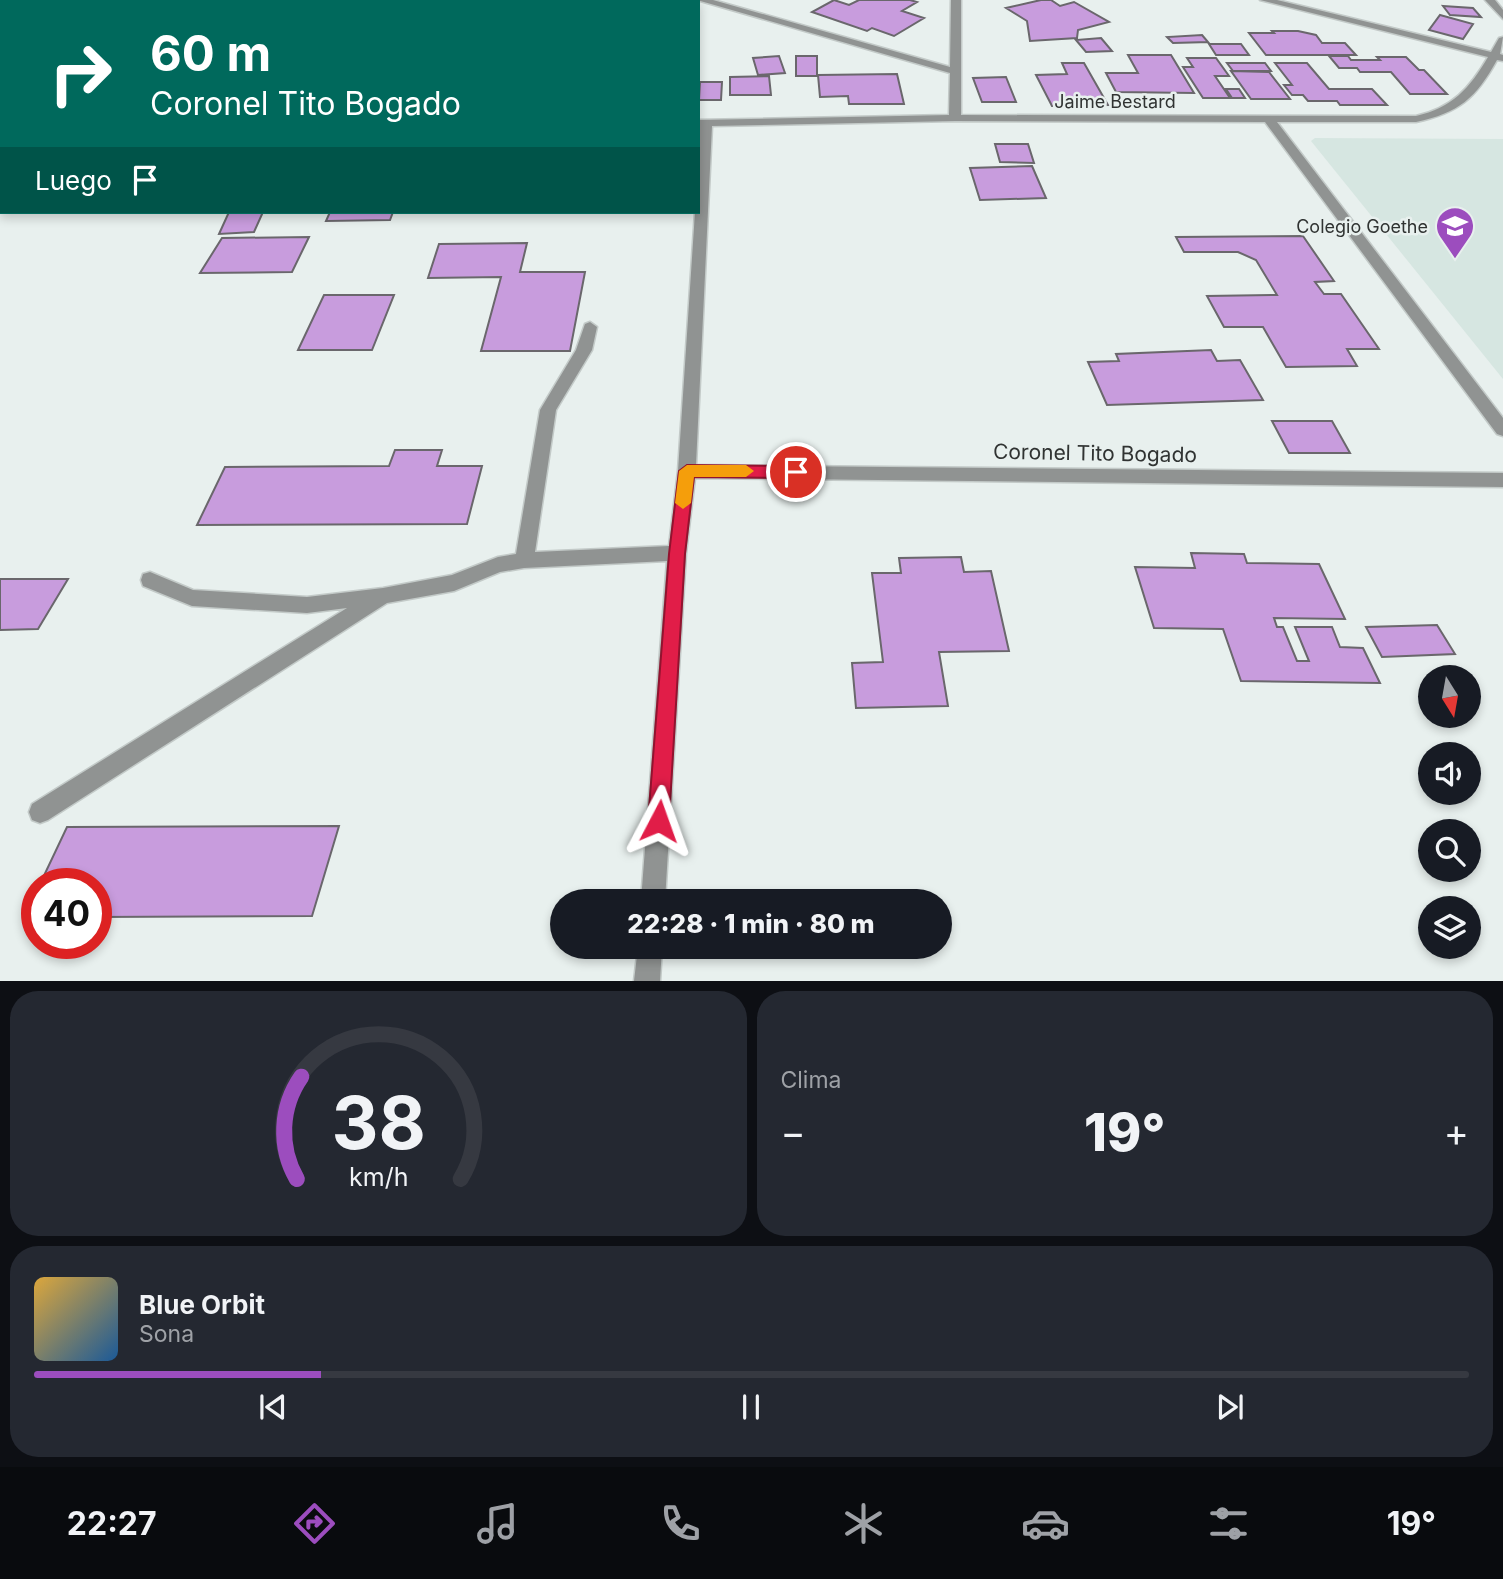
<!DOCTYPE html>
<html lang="es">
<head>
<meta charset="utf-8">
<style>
  :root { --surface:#171b24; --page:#242831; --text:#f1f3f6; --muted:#9ea1a6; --line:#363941; --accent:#9c4dbe }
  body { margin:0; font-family:Inter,sans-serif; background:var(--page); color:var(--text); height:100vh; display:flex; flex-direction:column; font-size:26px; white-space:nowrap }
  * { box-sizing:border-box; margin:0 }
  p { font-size:23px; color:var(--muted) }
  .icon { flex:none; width:38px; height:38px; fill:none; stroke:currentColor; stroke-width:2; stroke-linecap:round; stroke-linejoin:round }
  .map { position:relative; height:981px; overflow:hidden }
  .panel { display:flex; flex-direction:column; gap:10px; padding:10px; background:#0d0f14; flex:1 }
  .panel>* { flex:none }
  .guide { position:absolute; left:0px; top:0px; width:700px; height:214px; box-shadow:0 4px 10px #0003; background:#00695c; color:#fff; overflow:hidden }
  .needle { width:46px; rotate:169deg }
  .tools { position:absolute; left:1418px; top:665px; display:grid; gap:14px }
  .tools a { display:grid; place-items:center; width:63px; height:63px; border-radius:50%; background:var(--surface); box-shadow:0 4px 10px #0003; font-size:35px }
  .speed { position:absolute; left:21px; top:868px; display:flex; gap:14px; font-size:35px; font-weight:700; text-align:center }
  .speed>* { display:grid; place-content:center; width:91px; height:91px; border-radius:50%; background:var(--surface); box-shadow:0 4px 10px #0003; line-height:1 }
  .speed .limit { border:10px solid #d22; background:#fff; color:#111 }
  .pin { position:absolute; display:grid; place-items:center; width:60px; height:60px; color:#fff; margin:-30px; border:4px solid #fff; border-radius:50%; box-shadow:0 2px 7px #0007 }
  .me { position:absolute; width:77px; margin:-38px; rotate:4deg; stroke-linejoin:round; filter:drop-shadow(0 0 5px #0008) }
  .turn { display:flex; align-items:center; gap:24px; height:147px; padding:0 35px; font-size:32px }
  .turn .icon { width:91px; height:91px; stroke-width:2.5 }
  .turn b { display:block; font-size:49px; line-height:60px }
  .then { display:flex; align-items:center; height:66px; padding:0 35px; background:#0003; gap:14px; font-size:26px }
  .big { font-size:52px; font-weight:800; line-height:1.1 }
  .panel .card { flex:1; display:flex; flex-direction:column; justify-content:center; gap:10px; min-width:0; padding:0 24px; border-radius:28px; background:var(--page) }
  .panel .dial { align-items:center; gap:0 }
  .dial svg { height:182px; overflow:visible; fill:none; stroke:var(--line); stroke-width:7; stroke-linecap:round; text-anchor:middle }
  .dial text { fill:var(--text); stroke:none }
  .song { display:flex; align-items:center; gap:21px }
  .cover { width:84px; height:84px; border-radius:10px; background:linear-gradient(135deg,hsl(40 70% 55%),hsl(210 70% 35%)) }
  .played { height:7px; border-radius:4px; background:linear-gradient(90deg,var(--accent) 20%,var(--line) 20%) }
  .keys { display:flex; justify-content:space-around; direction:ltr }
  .heat { display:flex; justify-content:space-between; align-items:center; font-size:38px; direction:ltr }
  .panel .tiles { flex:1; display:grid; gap:10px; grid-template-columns:1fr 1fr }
  .card:last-child { grid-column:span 2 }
  .trip { position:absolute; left:550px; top:889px; width:402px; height:70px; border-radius:35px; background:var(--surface); box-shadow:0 4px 10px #0003; font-weight:800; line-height:70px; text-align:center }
  .menu { display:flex; height:112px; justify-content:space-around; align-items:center; background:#090b0e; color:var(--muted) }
  .menu .icon { width:49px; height:49px }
  .menu .active { color:var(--accent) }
  .menu b { font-size:32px; color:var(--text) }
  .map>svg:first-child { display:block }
</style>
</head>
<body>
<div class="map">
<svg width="1503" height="981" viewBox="0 0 1503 981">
  <rect width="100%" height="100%" fill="#e8f0ee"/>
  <path fill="#d6e6e1" d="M1315 138 1503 139V379L1311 141Z"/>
  <path fill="#91f4df" d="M0 0H574L2 2V90Z"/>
  <path fill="#c89cdd" stroke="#6a676c" stroke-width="2" d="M834 0 849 5 859 0H910L917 2 902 11 924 18 894 36 872 28 867 31 812 12Z
    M1041 0H1051L1060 6 1074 2 1109 22 1078 30 1077 38 1030 41 1027 21 1006 8Z
    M1443 6 1473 8 1481 17 1450 15Z
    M1440 15 1473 24 1463 39 1429 30Z
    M1272 31H1298L1316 35 1322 43H1345L1356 55H1266L1249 33H1274Z
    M1202 35 1208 42 1173 43 1167 37Z
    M1101 38 1112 51 1086 52 1076 40Z
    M1209 44H1241L1249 55H1216Z
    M1128 55H1171L1194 93 1116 92 1106 73H1138Z
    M779 56 785 73 758 75 753 58Z
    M796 56H817V76H796Z
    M1329 56H1348L1351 60H1380L1377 57H1406L1419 70H1424L1447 94H1410L1391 72H1360L1357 68H1339Z
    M1187 58H1216L1229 76H1215L1230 98H1203L1183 67H1193Z
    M1062 63H1084L1108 105 1052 106 1036 75 1067 74Z
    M1227 63H1265L1271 71H1233Z
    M1275 63H1307L1329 89H1372L1387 105H1340L1337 101H1308L1303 95H1292L1284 85H1292Z
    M1231 71 1269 72 1290 99H1251Z
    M897 74 904 104H849L848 96 820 97 818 75Z
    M769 76 771 95H730V77Z
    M1006 77 1016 102H982L973 78Z
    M700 82H722L721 100H699Z
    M1226 89H1239L1245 98H1232Z
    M995 144H1028L1034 163 1000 162Z
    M1032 166 1046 198 980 200 970 168Z
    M229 212H263L254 232 219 234Z
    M330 212H393L390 220 326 221Z
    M1303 236 1334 281 1315 282 1324 294H1341L1379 349H1347L1357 366 1286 367 1263 327H1224L1207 296 1277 295 1256 260 1238 252H1184L1176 237Z
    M309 237 292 272 200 273 222 238Z
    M527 243 520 272H585L570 351H481L501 277 428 278 439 244Z
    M324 295H394L372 350H298Z
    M1211 350 1217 361 1240 360 1263 400 1107 405 1088 362 1119 361 1116 354Z
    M1272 421H1332L1350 453H1289Z
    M395 450H442L437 466H482L467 524 197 525 225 467 389 466Z
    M1191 553 1244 554 1247 563 1319 564 1345 619 1274 618 1277 627H1283L1297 661H1309L1295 627H1332L1340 647 1363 648 1380 683 1241 681 1223 629 1154 628 1135 567 1195 568Z
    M961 557 964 572 991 571 1009 651 939 652 948 706 856 708 852 663 883 662 872 573H901L899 558Z
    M0 579H68L38 629 0 630Z
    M1437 625 1455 654 1382 657 1366 627Z
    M339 826 312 916 96 917V884H40L67 827Z
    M37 890V917H24Z"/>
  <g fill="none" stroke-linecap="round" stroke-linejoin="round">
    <defs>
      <path id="minor" d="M697 0H713L950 67 951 0H961V115L1416 116C1452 108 1470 88 1488 57L1260 0H1277L1491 52 1499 38 1503 37 1500 54 1503 55V61L1497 60C1476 98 1459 113 1416 122H1277L1503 418V436L1497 434 1265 122 955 121 712 126 696 465 1503 473V487L695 478 686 553 665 901H641L667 561 524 568 500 572 454 591 387 603 48 820 40 823 32 820 29 812 32 804 347 608 307 613 192 606 143 586 141 580 143 574 150 572 193 590 307 597 383 588 452 575 498 557 516 554 540 410 576 350 585 324 590 322 597 327 592 350 556 410 535 552 669 546 678 471 695 212H698V120L949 115 950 73Z
        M1485 0H1495L1503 10V19Z
        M0 119H2V125H0Z
        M638 947H662L660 981H634Z"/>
    </defs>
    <use href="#minor" stroke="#c3cac8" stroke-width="3"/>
    <use href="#minor" fill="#909392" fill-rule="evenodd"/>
  </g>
  <path fill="#e11d48" stroke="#92132f" stroke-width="2" d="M687 465 796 466 803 472 796 478 694 477 685 554 669 821 666 828 659 831 651 828 648 821 669 554 679 471Z"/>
  <path fill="#f59e0b" d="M687 465H746L754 471 746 477H694L691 503 683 509 675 503 679 471Z"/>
  <defs>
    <symbol id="school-pin" viewBox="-11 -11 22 30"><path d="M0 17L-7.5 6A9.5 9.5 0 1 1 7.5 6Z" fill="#9c4dbe" stroke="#e8f0ee"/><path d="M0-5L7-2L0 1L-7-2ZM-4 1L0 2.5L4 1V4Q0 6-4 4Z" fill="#fff"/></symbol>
  </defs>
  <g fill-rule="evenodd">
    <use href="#school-pin" x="1433" y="204" width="44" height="60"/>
  </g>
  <g text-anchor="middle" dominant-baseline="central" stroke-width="5" stroke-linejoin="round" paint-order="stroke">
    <g font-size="18" fill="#303332" stroke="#e8f0ee">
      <text x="1115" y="101">Jaime Bestard</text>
    </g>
    <g font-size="18" fill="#303332" stroke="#e8f0ee" text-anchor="end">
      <text x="1428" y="226">Colegio Goethe</text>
    </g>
    <g font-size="21" fill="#303332" stroke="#e8f0ee">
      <text transform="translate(1095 453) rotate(1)">Coronel Tito Bogado</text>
    </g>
  </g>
</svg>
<div class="tools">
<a><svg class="needle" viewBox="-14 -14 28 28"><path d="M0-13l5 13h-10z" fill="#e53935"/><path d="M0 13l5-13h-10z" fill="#9ea1a6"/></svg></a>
<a><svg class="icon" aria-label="sound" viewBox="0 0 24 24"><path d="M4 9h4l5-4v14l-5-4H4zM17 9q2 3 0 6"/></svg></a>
<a><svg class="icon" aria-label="search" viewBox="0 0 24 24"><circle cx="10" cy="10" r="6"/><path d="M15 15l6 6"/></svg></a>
<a><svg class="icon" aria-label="layers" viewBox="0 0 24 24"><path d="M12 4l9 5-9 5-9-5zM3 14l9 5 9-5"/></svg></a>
</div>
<div class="speed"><div class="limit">40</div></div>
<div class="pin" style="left:796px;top:472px;background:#d93025"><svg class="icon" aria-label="arrive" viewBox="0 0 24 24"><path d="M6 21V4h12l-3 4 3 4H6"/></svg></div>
<svg class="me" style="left:659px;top:821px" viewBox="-20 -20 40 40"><path d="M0-17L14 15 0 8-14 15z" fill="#e11d48" stroke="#fff" stroke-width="4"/></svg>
<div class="trip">22:28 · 1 min · 80 m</div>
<div class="guide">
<div class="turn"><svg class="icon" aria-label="right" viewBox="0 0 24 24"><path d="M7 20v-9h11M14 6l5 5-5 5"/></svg><div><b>60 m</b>Coronel Tito Bogado</div></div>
<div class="then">Luego<svg class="icon" aria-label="arrive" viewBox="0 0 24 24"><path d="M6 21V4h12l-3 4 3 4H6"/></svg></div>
</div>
</div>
<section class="panel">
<div class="tiles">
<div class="card dial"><svg viewBox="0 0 100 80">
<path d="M14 69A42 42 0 1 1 86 69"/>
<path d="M14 69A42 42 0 0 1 16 24" stroke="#9c4dbe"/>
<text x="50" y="56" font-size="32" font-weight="700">38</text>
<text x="50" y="72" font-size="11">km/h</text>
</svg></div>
<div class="card"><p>Clima</p>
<div class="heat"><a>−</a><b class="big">19°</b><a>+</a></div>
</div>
<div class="card">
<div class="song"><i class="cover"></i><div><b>Blue Orbit</b><p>Sona</p></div></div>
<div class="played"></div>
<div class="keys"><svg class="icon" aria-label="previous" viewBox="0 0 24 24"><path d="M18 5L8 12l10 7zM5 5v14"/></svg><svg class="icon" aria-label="pause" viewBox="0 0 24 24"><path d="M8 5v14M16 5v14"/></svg><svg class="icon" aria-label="next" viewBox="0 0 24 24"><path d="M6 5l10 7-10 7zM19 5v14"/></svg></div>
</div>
</div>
</section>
<nav class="menu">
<b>22:27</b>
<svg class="icon active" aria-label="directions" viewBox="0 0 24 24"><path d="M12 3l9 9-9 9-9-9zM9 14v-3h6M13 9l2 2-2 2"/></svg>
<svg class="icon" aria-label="music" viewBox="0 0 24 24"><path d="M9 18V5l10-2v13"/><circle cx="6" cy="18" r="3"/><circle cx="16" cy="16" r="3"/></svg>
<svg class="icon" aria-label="phone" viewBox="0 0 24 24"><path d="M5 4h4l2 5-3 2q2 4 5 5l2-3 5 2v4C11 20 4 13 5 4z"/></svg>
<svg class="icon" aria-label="climate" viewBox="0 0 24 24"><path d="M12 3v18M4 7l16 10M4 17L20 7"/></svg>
<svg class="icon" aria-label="car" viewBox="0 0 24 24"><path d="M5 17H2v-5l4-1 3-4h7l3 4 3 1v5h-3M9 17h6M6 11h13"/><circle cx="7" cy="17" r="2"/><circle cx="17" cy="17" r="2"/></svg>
<svg class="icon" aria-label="filters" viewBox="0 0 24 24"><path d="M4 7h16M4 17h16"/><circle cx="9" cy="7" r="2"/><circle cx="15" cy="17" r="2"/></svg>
<b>19°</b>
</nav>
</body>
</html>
